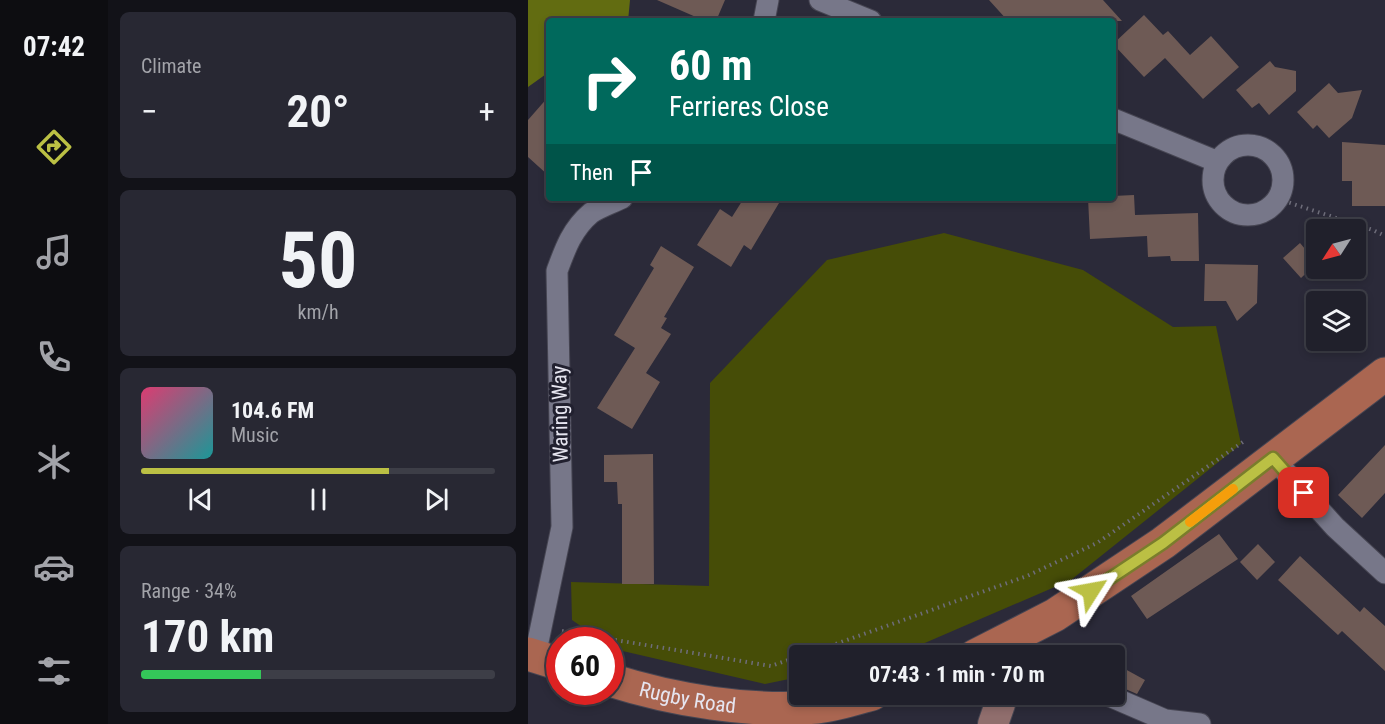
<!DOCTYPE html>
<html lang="en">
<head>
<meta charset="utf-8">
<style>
  :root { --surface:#20202b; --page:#282833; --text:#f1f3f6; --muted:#a2a3a9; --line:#3d3e47; --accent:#bbc044 }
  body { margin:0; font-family:"Roboto Condensed",sans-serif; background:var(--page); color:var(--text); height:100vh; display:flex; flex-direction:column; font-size:22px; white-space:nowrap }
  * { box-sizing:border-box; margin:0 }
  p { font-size:20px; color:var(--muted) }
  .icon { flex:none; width:33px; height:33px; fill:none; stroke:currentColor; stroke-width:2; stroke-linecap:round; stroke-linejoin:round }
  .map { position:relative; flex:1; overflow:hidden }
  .drawer { display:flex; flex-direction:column; gap:12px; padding:12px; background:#121218; width:420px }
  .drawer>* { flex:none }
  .top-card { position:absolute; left:18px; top:18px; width:570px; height:183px; border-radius:6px; box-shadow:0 3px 9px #0003,0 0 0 2px var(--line); background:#00695c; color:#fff; overflow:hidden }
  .needle { width:39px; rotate:234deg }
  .controls { position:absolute; left:778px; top:219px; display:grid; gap:12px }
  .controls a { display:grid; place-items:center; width:60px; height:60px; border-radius:6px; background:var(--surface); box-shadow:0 3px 9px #0003,0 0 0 2px var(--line); font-size:30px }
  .speed { position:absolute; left:18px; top:627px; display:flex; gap:12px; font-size:30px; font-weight:700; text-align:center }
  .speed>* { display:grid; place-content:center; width:78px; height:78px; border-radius:50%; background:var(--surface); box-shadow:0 3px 9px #0003,0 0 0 2px var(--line); line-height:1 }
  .speed .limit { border:9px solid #d22; background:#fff; color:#111 }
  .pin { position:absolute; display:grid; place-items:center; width:51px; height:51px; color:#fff; margin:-26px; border-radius:12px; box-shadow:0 3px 9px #0006 }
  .me { position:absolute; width:66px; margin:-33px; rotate:56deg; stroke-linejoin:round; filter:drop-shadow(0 0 4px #0008) }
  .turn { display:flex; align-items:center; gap:21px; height:126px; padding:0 24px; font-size:27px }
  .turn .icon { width:78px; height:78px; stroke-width:2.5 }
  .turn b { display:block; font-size:42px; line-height:51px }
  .then { display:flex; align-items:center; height:57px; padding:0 24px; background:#0003; gap:12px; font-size:22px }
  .big { font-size:45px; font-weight:700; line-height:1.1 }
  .drawer .widget { flex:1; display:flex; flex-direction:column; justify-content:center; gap:9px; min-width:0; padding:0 21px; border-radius:9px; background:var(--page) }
  .drawer .dial { align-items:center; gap:0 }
  .dial b { font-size:78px; line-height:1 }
  .song { display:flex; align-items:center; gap:18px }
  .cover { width:72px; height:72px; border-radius:9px; background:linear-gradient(135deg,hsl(340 70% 55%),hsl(180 70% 35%)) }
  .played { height:6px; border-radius:3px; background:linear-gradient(90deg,var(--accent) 70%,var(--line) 70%) }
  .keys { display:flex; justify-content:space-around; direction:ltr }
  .heat { display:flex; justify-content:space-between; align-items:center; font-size:33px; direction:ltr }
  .charge { height:9px; border-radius:4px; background:linear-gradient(90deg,#34c759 34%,var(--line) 0) }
  .trip { position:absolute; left:261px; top:645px; width:336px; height:60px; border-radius:6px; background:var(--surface); box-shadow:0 3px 9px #0003,0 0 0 2px var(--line); font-weight:700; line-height:60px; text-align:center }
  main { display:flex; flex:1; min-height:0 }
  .dock { display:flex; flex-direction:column; width:108px; justify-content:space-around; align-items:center; background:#0d0d11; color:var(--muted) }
  .dock .icon { width:42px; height:42px }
  .dock .active { color:var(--accent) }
  .dock b { font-size:27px; color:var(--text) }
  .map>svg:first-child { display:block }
</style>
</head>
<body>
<main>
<nav class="dock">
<b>07:42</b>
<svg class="icon active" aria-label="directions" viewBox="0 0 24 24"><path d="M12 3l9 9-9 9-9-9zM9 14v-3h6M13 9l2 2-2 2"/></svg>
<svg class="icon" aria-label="music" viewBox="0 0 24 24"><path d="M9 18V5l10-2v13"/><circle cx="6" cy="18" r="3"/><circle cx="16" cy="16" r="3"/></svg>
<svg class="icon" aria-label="phone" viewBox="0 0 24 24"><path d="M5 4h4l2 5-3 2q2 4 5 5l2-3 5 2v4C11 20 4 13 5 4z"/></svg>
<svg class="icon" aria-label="climate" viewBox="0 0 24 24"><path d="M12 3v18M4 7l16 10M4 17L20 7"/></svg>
<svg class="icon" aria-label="car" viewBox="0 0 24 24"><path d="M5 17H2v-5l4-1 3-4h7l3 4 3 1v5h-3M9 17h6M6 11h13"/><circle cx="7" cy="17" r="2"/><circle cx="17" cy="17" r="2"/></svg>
<svg class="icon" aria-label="filters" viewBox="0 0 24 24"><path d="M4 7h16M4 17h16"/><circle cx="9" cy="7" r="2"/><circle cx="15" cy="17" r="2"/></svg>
</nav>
<section class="drawer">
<div class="widget"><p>Climate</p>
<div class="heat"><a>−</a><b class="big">20°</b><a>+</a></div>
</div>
<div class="widget dial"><b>50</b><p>km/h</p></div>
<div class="widget">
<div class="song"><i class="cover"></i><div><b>104.6 FM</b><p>Music</p></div></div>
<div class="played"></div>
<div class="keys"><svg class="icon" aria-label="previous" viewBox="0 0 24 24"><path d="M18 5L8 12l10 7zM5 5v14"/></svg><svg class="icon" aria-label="pause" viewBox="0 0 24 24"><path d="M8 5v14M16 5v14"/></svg><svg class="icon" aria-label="next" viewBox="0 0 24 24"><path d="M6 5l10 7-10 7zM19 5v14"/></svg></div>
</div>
<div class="widget"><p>Range · 34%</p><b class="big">170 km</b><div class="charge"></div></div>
</section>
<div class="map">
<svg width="857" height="724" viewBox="0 0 857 724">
  <rect width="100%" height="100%" fill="#2b2a39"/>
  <path fill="#464d07" d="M416 233 555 270 645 327 688 326 713 444 543 580 369 655 272 656 271 677 237 684 86 649 83 647 82 640H73L44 620 43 582 181 586 182 383 299 260Z"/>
  <path fill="#626c11" d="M0 0H102L100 21H21V72L0 87Z"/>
  <path fill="#6e5a55" d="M129 0H197L188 21H177Z
    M461 0H575L594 21H480Z
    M616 15 635 35 640 31 662 55 683 36 711 67 675 99 637 58 616 77 585 44Z
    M742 61 747 67 768 71V91L741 115 731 103 724 108 708 90Z
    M801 83 810 93 834 90 824 118 801 138 789 125 785 129 769 112Z
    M21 96V176L0 157V120Z
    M814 142 857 145V206H824V181H814Z
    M606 195 607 215 670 213 671 261H643L642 256 620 257 619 236 562 239 560 198H585V196Z
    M216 198H254L223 250 216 245 203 267 169 245 192 209 204 217Z
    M772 243 789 263 773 278 755 258Z
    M133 246 166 267 136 317 139 318 133 328 143 334 118 373 132 382 104 429 69 408 107 348 86 335 126 268 122 265Z
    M677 264 730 265 729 303 709 321 698 301H676Z
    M857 445V493L834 518 810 495Z
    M125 454 126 584H94V504H90L89 482H76V455Z
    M691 534 710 559 619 619 603 596Z
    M730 544 747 562 729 580 712 562Z
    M772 556 832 612 836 607 857 626V671L814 631 810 635 750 580Z
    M586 663 617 680 609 694 586 684Z"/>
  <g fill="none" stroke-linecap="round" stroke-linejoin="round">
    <defs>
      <path id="street" d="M292 0 343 21
        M236 21 240 0
        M585 119 690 162
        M685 180a35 35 0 1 1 70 0a35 35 0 1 1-70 0Z
        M745 458 807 527 857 573
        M7 656 34 527 29 271C37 249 44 229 63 213 72 207 84 203 94 198
        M577 694 637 720 672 724"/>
      <path id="secondary" d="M465 724 472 704 473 694"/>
      <g id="primary">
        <path d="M0 654 32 664"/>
        <path d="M447 656 527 615 635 543 857 374"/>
        <path id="s1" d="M82 680C145 700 223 713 289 707 307 705 326 699 344 694"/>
      </g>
    </defs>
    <use href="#street" stroke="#464552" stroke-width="23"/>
    <use href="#secondary" stroke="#464552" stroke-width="32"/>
    <use href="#primary" stroke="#464552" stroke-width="35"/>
    <path stroke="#6e6d7a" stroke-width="4" stroke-dasharray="1.5 4.5" stroke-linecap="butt" d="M750 199 845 230 857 236
      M34 631 243 666 272 656
      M274 656 499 576 569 543 715 442"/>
    <use href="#street" stroke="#777789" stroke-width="21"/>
    <use href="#secondary" stroke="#906e6d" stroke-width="30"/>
    <use href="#primary" stroke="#aa6651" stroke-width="33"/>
  </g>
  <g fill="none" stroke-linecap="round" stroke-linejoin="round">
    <defs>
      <path id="route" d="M563 591 635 543 745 458 776 493"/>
    </defs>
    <use href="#route" stroke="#7a7d2c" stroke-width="15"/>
    <use href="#route" stroke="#bbc044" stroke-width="10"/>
    <path stroke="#f59e0b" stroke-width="10" d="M662 522 705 489"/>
  </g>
  <g text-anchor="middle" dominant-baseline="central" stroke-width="6" stroke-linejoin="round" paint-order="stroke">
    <g font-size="21" fill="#e6e5f0" stroke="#21202f">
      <text transform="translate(32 414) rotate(-91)">Waring Way</text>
      <text stroke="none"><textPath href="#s1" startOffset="80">Rugby Road</textPath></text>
    </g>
  </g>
</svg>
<div class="controls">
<a><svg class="needle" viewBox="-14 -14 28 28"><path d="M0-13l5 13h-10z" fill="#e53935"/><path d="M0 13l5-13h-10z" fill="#a2a3a9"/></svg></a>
<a><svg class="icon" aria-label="layers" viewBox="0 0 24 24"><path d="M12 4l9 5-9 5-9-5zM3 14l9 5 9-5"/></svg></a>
</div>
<div class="speed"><div class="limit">60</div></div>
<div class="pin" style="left:776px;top:493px;background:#d93025"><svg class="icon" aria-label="arrive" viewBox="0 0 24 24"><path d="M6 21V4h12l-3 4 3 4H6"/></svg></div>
<svg class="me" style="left:563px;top:591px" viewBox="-20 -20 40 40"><path d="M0-17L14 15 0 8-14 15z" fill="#bbc044" stroke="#fff" stroke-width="4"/></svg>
<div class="trip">07:43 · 1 min · 70 m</div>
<div class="top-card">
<div class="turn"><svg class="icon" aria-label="right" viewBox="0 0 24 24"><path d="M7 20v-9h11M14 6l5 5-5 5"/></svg><div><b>60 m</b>Ferrieres Close</div></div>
<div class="then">Then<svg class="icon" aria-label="arrive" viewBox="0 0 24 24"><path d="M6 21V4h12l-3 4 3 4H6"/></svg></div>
</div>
</div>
</main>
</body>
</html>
